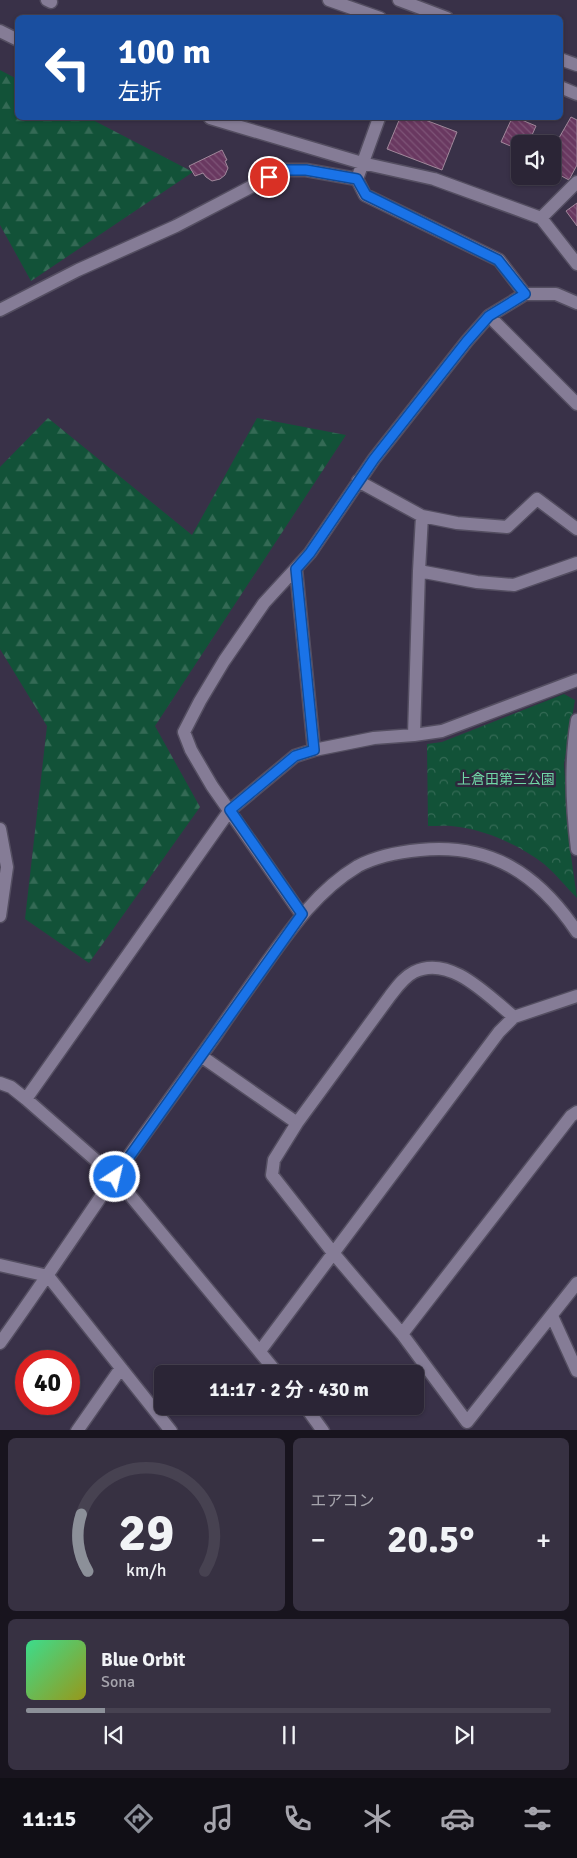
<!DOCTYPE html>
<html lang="ja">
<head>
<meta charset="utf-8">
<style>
  :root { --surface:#2b2536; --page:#373142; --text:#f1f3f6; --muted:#a6a5ad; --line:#474251; --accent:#8c9099 }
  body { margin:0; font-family:Signika,"Noto Sans JP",sans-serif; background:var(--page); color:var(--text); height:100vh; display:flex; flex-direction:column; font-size:19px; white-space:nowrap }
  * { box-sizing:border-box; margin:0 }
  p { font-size:16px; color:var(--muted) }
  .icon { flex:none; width:28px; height:28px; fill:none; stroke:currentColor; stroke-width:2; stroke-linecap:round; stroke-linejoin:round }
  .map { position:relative; height:1430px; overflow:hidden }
  .panel { display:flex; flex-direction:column; gap:8px; padding:8px; background:#18141e; flex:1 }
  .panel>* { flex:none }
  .banner { position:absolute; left:15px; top:15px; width:548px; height:105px; border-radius:8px; box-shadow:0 1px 4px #0004,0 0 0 1px var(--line); background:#1a4fa0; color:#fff; overflow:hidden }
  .tools { position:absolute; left:511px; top:135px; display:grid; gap:10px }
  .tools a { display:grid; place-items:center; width:50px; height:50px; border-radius:8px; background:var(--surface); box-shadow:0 1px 4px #0004,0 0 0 1px var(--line); font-size:25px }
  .speed { position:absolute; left:15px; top:1350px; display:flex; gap:10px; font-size:25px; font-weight:700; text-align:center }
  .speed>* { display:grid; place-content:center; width:65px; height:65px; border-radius:50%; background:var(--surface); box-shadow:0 1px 4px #0004,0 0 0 1px var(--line); line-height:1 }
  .speed .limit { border:8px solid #d22; background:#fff; color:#111 }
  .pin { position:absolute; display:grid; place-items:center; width:42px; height:42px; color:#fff; margin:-21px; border:2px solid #fff; border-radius:50%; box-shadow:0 1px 5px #0007 }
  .me { position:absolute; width:55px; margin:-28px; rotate:35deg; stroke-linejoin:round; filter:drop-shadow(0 0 4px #0008) }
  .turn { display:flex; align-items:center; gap:18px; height:105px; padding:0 20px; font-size:22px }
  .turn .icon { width:65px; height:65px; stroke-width:2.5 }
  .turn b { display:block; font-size:35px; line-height:42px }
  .big { font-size:38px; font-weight:700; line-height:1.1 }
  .panel .widget { flex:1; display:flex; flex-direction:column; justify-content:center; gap:8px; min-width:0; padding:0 18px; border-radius:8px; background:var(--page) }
  .panel .dial { align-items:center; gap:0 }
  .dial svg { height:130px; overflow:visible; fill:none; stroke:var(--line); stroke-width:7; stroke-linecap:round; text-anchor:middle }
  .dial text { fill:var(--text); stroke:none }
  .song { display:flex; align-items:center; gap:15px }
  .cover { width:60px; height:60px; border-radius:8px; background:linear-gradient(135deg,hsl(150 70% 55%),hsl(60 70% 35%)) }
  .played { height:5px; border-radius:2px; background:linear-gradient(90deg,var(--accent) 15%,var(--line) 15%) }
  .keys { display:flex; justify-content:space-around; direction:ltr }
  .heat { display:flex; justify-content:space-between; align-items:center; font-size:28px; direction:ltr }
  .panel .tiles { flex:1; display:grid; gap:8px; grid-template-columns:1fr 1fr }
  .widget:last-child { grid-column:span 2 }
  .trip { position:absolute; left:154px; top:1365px; width:270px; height:50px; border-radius:8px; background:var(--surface); box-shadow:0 1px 4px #0004,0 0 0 1px var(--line); font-weight:700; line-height:50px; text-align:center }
  .tabs { display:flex; height:80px; justify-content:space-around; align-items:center; background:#110f16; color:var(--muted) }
  .tabs .icon { width:35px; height:35px }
  .tabs .current { color:var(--accent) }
  .tabs b { font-size:22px; color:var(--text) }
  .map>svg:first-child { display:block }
</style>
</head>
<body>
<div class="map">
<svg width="577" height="1431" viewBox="0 0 577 1431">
  <defs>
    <pattern id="forest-firs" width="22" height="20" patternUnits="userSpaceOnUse" patternTransform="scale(1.25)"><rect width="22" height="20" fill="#125238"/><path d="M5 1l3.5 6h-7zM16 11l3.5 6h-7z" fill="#346a55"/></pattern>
    <pattern id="park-crowns" width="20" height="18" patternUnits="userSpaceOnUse" patternTransform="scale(1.25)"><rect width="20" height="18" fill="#125238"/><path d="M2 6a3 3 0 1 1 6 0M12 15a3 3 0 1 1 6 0" fill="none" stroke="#346a55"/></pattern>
    <pattern id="building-back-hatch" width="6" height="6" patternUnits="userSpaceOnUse" patternTransform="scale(1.25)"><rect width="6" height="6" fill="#693860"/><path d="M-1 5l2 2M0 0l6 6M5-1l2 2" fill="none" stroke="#7e5477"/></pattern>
  </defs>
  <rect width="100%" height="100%" fill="#393148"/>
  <path fill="url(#forest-firs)" d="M0 70 17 79 18 118H89L193 172 31 281 0 225Z
    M48 418 192 535 257 418 346 435 155 726 200 807 89 963 25 919 47 726 0 649V467Z"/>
  <path fill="url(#park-crowns)" d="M564 694 575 700 564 764 570 849 577 898C566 887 556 874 544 864 521 846 488 831 459 827 449 825 438 826 428 826L427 744 442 742Z"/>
  <path fill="url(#building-back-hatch)" stroke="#a1889b" d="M571 117 577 120V165L569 180 552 171V150Z
    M400 118H420L457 132 442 170 387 149Z
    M512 118H517L536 126 528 144H520V150L501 142Z
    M222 150 227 160 225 161 228 168 225 175 220 179 212 181 206 177 203 173 195 176 189 166Z
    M577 203V226L566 211Z"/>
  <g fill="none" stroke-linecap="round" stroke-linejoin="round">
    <defs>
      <path id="minor" d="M47 0 51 2
        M329 0 380 18
        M399 0 447 18
        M0 31 18 40
        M560 59 577 65
        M560 87 577 94
        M210 118 362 163 434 179 541 218 577 264
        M379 118 357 179 365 195 499 260 525 294
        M541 218 577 182
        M0 310 78 270 176 226 283 170H306L357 179
        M489 316 577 404
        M358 481 422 516 457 523 507 527 537 499 577 529
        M296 569 314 750 374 738 414 735 419 571 477 582 514 585 577 563
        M419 571 422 516
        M577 720C570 762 572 808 577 849
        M414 735 442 731 577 680
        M0 829 7 867 0 916
        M302 915 212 786 191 750 184 732 200 701 224 661 264 603 310 553 374 459 467 341 489 316 525 294H556L577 303
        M514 1017C488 996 450 954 414 972 404 977 397 987 390 996L297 1123 274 1160 272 1175 334 1254 402 1334 467 1422 577 1283
        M201 1056 297 1123
        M0 1083 11 1087 26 1099 115 1177 278 1374
        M26 1099 230 810 295 756 314 750
        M0 1265 48 1276 171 1431
        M552 1316 577 1371
        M402 1334 571 1116 577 1112
        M0 1343C43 1283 84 1221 126 1160 156 1118 186 1077 216 1035 232 1011 249 988 265 965 292 927 318 890 358 866 377 856 399 852 420 850 491 843 538 874 577 932
        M260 1351 499 1032 514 1017 577 996
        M305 1406 323 1431
        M77 1431 121 1368"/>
    </defs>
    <use href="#minor" stroke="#544e61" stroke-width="15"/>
    <use href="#minor" stroke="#857c96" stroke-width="12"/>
  </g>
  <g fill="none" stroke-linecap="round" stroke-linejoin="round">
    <defs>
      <path id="route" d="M115 1177 302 914 230 810 295 756 314 750 296 569 310 553 374 459 467 341 489 316 525 294 498 260 366 195 357 179 306 170H282L269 177"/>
    </defs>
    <use href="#route" stroke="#114b97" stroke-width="12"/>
    <use href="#route" stroke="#1a73e8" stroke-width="9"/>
  </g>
  <g text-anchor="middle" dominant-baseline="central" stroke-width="5" stroke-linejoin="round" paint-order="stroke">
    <g font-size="14" fill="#70d7a6" stroke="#2f273d">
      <text x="506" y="779">上倉田第三公園</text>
    </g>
  </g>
</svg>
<div class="tools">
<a><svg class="icon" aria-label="sound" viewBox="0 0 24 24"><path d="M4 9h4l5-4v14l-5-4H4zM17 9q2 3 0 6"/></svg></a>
</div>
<div class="speed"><div class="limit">40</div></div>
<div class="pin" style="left:269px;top:177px;background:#d93025"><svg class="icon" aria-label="arrive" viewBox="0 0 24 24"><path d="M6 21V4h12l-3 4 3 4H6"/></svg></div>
<svg class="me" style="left:115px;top:1177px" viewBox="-20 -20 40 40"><circle r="17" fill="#1a73e8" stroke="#fff" stroke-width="3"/><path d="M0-11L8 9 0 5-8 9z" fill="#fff"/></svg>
<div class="trip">11:17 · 2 分 · 430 m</div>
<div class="banner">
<div class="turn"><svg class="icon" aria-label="left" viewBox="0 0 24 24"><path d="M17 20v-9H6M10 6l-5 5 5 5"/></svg><div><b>100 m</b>左折</div></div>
</div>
</div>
<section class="panel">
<div class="tiles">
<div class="widget dial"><svg viewBox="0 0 100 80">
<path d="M14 69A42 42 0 1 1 86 69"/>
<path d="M14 69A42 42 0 0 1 10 34" stroke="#8c9099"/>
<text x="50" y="56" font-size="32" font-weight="700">29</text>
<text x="50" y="72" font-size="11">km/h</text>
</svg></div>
<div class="widget"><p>エアコン</p>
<div class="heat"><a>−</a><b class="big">20.5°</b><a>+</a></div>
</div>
<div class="widget">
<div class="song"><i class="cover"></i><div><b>Blue Orbit</b><p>Sona</p></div></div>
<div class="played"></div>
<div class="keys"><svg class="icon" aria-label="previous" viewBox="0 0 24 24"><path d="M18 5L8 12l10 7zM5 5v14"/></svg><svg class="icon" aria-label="pause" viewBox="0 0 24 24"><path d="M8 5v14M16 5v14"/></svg><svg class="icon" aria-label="next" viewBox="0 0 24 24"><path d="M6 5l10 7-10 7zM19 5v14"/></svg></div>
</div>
</div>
</section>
<nav class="tabs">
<b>11:15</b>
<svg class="icon current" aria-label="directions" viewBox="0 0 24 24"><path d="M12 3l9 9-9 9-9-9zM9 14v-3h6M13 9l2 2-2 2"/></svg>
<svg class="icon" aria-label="music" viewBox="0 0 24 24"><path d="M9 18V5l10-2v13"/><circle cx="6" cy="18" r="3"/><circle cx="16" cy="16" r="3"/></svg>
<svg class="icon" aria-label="phone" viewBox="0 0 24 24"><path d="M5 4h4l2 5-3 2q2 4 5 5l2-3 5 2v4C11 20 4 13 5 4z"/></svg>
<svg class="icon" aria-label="climate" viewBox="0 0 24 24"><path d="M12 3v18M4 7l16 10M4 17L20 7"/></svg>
<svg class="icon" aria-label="car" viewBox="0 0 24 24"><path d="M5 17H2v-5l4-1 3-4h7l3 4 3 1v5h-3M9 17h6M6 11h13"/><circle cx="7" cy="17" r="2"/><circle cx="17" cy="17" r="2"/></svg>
<svg class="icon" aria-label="filters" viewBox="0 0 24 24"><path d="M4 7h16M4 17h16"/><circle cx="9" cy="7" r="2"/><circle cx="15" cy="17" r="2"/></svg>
</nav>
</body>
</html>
